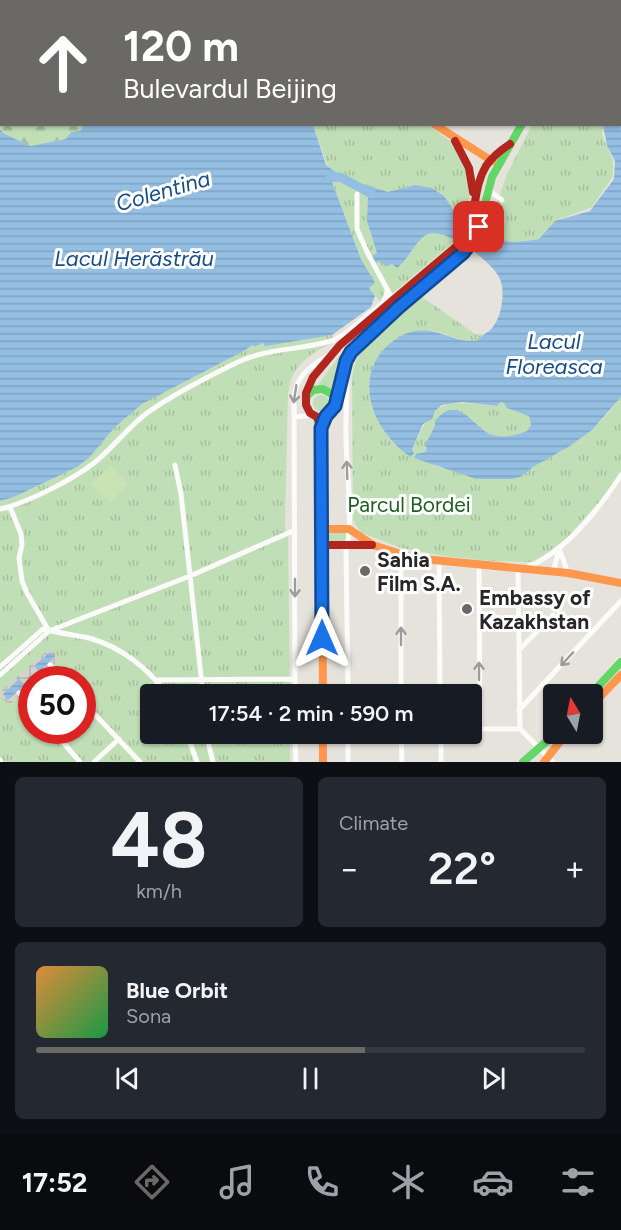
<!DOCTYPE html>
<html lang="en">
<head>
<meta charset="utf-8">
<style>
  :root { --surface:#171b24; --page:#242831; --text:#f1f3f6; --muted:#9ea1a6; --line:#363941; --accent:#6a6966 }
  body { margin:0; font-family:Figtree,sans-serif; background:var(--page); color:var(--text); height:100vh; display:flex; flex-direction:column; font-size:22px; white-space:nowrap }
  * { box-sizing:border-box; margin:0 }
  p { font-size:20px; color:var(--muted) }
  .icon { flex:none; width:33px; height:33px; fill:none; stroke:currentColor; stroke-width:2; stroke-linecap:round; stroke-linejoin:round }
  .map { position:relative; height:762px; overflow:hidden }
  .panel { display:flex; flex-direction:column; gap:15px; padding:15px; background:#0d0f14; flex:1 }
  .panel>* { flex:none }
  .hud { position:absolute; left:0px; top:0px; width:621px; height:126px; box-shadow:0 2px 4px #0004; background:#6a6966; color:#fff; overflow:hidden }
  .needle { width:39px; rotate:350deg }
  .fabs { position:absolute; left:543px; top:684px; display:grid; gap:12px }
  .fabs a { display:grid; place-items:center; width:60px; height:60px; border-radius:6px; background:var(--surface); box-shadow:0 2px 4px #0004; font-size:30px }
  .speed { position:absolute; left:18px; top:666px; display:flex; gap:12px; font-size:30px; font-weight:700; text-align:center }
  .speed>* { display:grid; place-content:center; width:78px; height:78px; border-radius:50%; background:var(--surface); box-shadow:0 2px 4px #0004; line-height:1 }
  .speed .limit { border:9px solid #d22; background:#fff; color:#111 }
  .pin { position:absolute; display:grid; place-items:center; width:51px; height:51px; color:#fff; margin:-26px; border-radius:12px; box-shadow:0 3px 9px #0006 }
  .me { position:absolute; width:66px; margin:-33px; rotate:0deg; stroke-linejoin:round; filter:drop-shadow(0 0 4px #0008) }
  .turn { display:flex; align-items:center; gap:21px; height:126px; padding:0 24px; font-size:27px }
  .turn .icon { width:78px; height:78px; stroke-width:2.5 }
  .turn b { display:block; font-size:42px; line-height:51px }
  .big { font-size:45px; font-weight:600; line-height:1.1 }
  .panel .card { flex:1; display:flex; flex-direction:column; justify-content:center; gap:9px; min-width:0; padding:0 21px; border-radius:9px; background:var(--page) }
  .panel .dial { align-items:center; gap:0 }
  .dial b { font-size:78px; line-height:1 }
  .song { display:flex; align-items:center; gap:18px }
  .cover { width:72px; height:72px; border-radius:9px; background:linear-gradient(135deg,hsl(30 70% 55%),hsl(140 70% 35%)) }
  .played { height:6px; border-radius:3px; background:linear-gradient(90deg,var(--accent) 60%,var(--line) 60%) }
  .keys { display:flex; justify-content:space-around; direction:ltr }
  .heat { display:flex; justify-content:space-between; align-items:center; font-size:33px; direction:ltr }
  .panel .tiles { flex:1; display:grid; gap:15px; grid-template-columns:1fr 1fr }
  .card:last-child { grid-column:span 2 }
  .trip { position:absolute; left:140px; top:684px; width:342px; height:60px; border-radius:6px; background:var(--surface); box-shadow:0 2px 4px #0004; font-weight:600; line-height:60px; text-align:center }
  .tab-bar { display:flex; height:96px; justify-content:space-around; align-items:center; background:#090b0e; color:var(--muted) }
  .tab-bar .icon { width:42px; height:42px }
  .tab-bar .current { color:var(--accent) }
  .tab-bar b { font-size:27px; color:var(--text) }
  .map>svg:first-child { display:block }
</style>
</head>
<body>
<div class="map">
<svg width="621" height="762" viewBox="0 0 621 762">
  <defs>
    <pattern id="forest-firs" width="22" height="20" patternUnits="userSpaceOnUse" patternTransform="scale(1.5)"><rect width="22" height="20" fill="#c1dfb7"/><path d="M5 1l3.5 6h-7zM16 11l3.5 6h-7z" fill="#a6bf9d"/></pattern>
    <pattern id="park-tufts" width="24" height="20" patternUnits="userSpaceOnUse" patternTransform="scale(1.5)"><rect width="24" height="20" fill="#c1dfb7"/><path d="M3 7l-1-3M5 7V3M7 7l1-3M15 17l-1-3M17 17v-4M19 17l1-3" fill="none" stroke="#a6bf9d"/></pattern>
    <pattern id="plaza-grid" width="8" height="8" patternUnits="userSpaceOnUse" patternTransform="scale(1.5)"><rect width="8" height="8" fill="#d4d2cb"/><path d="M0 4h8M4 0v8" fill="none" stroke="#b6b4ae"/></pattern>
    <pattern id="water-rules" width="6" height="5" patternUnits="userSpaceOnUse" patternTransform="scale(1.5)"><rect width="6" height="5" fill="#95bfe2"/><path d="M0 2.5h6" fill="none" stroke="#80a4c2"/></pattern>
  </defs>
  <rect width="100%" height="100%" fill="#e6e3dc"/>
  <path fill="#c1dfb7" d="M353 345 343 360 334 392 317 386 339 356Z
    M313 403a8 8 0 1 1 16 0a8 8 0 1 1-16 0Z
    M329 532H346V541H327L326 536Z"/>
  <path fill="url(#forest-firs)" d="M1 109 2 124 84 125 80 131 66 139 30 146 3 133 0 129Z"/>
  <path fill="url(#park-tufts)" fill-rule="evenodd" d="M0 0H291L293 1 2 2 0 14Z
    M313 125H428L449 140 457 148 467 172 470 202 464 217V225L455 241 381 303 369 288 361 259 332 182 340 176 327 165Z
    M532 125H603L602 135 613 160V176L592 207 555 221 539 239 534 240 512 242 481 236 494 212 507 174Z
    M421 296 475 334H482L479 340C463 343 453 336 438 332 413 325 388 339 376 361 367 376 367 395 374 411 379 422 389 442 400 448 404 451 409 451 413 453L412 449C436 397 444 401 497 406L501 402 504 403 529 416 531 425 527 431C517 435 501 439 490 434 473 426 463 402 441 414L425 452 416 454 438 467 522 476C536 462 554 456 570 446 591 432 606 417 621 397V472L607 493 566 539 534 562 490 561 444 556 401 548 360 532 353 520 352 378C353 371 354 365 357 359 366 342 405 311 421 296Z
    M332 335 333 342C309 355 292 364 288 393L285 527 288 536 290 694H150V734H290V762H0V501L14 497 77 467 89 458 115 427 142 404 240 353C251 340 310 338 332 335ZM32 680H82V730H32Z"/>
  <path fill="#c9e3b5" d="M110 466 128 484 110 502 91 484Z"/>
  <path fill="url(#plaza-grid)" fill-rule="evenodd" d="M50 648 60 659 37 679 32 680 31 684 9 705 0 695V692ZM50 652 55 658 39 672 34 666ZM19 679 24 685 9 699 3 694Z"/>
  <path fill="url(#water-rules)" d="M0 14H1L0 110Z
    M621 100V397L592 430 570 446 533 467 522 476 513 479H476L414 458 416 454 425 452 427 448 425 445 435 426V421C458 393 471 425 490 434 501 439 517 435 527 431L531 425 529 416 507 408 504 403 501 402 497 406 462 402 442 405 435 411 432 419 423 424 412 449 414 453 411 457C377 435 352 384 384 349 392 341 403 333 415 331 438 326 456 345 479 340 482 333 488 334 492 328 498 321 501 311 502 302 503 295 503 286 500 279 493 262 447 228 428 234 417 238 408 260 397 268L392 264 386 266 380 261 375 263 372 256 377 253 367 221 368 198 361 189 363 184 388 192 415 185 432 188 444 196 464 225 481 236 512 242 534 240 539 239 555 221 590 211 614 179 615 161 607 146 603 125 620 124Z
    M84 125H313L326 165 340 175 339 179H334L332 182 361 259 375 283 369 288 375 296 371 307 332 335 265 346 263 343 254 347 253 345 240 353 142 404 115 427 89 458 77 467 14 497 0 501V129L3 133 30 146 66 139 71 132 80 131Z
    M50 652 55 657 39 672 34 666Z
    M19 679 25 685 8 700 3 694Z"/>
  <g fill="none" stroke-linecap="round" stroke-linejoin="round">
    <path stroke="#95bfe2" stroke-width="9" d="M330 178 340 177 372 194"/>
    <path stroke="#fbfbfa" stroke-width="5" d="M395 0 396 2
      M506 0V2
      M409 2 412 0
      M620 65 621 63
      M488 190 502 200
      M357 194V229L367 252 393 300
      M347 367C348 391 345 414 346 438 346 468 354 523 346 550L348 694
      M294 417 313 415
      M175 465 181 494 203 694
      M7 508 10 507 21 534 22 545 19 558 22 581 27 593 49 631
      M0 509C27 503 72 480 94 463 113 448 127 428 147 413 175 393 207 377 238 362 267 348 301 350 331 341 344 337 357 324 368 315 377 308 386 303 387 291
      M559 548 568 573
      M401 556V694
      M439 561 440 694
      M479 565 480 729
      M527 567C565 552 599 509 621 475
      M518 568 520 729 553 762
      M553 572 559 550
      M519 650 553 615
      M50 665 63 680
      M0 667 43 629C58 633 74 635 89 638 119 646 149 668 166 694
      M0 675 49 631 190 576 295 530
      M157 680 294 679
      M19 693 32 707
      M295 694 294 398C296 375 311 366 329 355
      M82 701 140 762
      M519 710 621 601
      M471 729H520
      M52 730 80 762
      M187 734 197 762
      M206 734 213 762
      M295 734 296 762
      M348 734V762
      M401 734 402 762
      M441 734V762
      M0 760 1 762
      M94 762 119 739"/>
    <path stroke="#63d668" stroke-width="8" d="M547 0V2
      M307 396 313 390 323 389 333 395 335 405
      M321 428 326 416 335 406 346 361 353 350 399 307 458 257 470 244 479 227 492 177 522 124
      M591 694 621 662
      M523 762 555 734"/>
    <path stroke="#ff974d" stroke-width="8" d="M434 124 492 161
      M319 423 321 428 323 694
      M322 529H349L373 545 413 558 568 573 621 583
      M592 705 621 675
      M323 734V762
      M544 762 566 734"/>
    <path stroke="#b3261e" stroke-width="8" d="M296 0 297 2
      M455 141 469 168 473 192
      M319 423 317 417 310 413 306 405V393L313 377 340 345 458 245C479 220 471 191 486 166 492 157 501 150 510 144
      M322 545H372"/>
  </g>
  <defs><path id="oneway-shaft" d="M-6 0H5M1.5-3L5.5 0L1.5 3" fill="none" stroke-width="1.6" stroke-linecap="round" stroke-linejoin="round" transform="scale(1.5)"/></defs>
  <g stroke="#9c9c9b">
    <use href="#oneway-shaft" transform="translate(295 394) rotate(99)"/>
    <use href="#oneway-shaft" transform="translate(347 470) rotate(-92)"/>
    <use href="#oneway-shaft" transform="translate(295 588) rotate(90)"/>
    <use href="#oneway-shaft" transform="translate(401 636) rotate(-90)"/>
    <use href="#oneway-shaft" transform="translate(567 659) rotate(133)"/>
    <use href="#oneway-shaft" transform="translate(479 671) rotate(-90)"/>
  </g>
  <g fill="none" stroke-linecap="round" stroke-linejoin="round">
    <defs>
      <path id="route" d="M322 638 321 428 326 416 335 406 346 361 351 352 399 307 463 253 474 239 479 227"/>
    </defs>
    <use href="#route" stroke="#114b97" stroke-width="15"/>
    <use href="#route" stroke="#1a73e8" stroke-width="10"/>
  </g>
  <g fill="#6a6966" stroke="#fff" stroke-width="2">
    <circle cx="365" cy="571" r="6"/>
    <circle cx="467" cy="609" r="6"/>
  </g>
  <g text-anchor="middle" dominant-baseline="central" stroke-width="6" stroke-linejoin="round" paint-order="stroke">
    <g font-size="21" fill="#1e5e1e" stroke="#fff">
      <text x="409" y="504">Parcul Bordei</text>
    </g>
    <g font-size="21" font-weight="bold" fill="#272727" stroke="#fff" text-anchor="start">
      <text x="377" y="559">Sahia<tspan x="377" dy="24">Film S.A.</tspan></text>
      <text x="479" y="597">Embassy of<tspan x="479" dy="24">Kazakhstan</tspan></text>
    </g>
    <g font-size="22" font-style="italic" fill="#164b8c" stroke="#fff">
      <text transform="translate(163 191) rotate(-16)">Colentina</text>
      <text x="134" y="258">Lacul Herăstrău</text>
      <text x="554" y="341">Lacul<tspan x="554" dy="25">Floreasca</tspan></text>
    </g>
  </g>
</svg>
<div class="fabs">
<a><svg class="needle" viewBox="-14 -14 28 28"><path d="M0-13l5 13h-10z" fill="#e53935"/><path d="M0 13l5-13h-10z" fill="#9ea1a6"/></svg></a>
</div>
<div class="speed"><div class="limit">50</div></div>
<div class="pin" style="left:479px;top:227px;background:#d93025"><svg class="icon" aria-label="arrive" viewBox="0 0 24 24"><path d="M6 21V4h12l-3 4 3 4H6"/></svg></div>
<svg class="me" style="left:322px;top:638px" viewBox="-20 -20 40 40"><path d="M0-17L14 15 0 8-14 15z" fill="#1a73e8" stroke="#fff" stroke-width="4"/></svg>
<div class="trip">17:54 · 2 min · 590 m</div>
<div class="hud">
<div class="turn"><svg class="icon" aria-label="ahead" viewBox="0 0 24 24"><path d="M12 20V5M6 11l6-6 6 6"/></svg><div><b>120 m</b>Bulevardul Beijing</div></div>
</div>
</div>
<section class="panel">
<div class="tiles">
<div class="card dial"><b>48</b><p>km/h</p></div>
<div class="card"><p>Climate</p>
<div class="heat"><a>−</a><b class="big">22°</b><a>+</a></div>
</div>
<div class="card">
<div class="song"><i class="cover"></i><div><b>Blue Orbit</b><p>Sona</p></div></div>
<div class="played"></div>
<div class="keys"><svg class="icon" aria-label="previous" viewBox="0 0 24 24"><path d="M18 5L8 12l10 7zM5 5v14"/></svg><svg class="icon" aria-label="pause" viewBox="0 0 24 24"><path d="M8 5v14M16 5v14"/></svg><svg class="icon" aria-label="next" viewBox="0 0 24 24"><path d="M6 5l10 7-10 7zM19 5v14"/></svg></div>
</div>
</div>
</section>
<nav class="tab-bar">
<b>17:52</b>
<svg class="icon current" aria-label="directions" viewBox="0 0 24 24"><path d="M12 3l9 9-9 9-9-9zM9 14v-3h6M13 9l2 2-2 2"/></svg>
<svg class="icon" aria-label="music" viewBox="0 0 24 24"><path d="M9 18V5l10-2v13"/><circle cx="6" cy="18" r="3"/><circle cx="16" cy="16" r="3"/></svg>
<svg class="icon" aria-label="phone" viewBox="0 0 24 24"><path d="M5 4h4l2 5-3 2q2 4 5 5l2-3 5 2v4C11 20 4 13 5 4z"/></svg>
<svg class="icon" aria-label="climate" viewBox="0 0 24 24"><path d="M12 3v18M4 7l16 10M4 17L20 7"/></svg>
<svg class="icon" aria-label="car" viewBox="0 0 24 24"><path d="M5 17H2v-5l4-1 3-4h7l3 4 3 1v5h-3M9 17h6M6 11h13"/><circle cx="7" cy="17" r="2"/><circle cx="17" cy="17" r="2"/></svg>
<svg class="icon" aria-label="filters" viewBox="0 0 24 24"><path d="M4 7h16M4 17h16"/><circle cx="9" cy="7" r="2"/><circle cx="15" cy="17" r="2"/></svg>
</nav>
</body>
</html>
